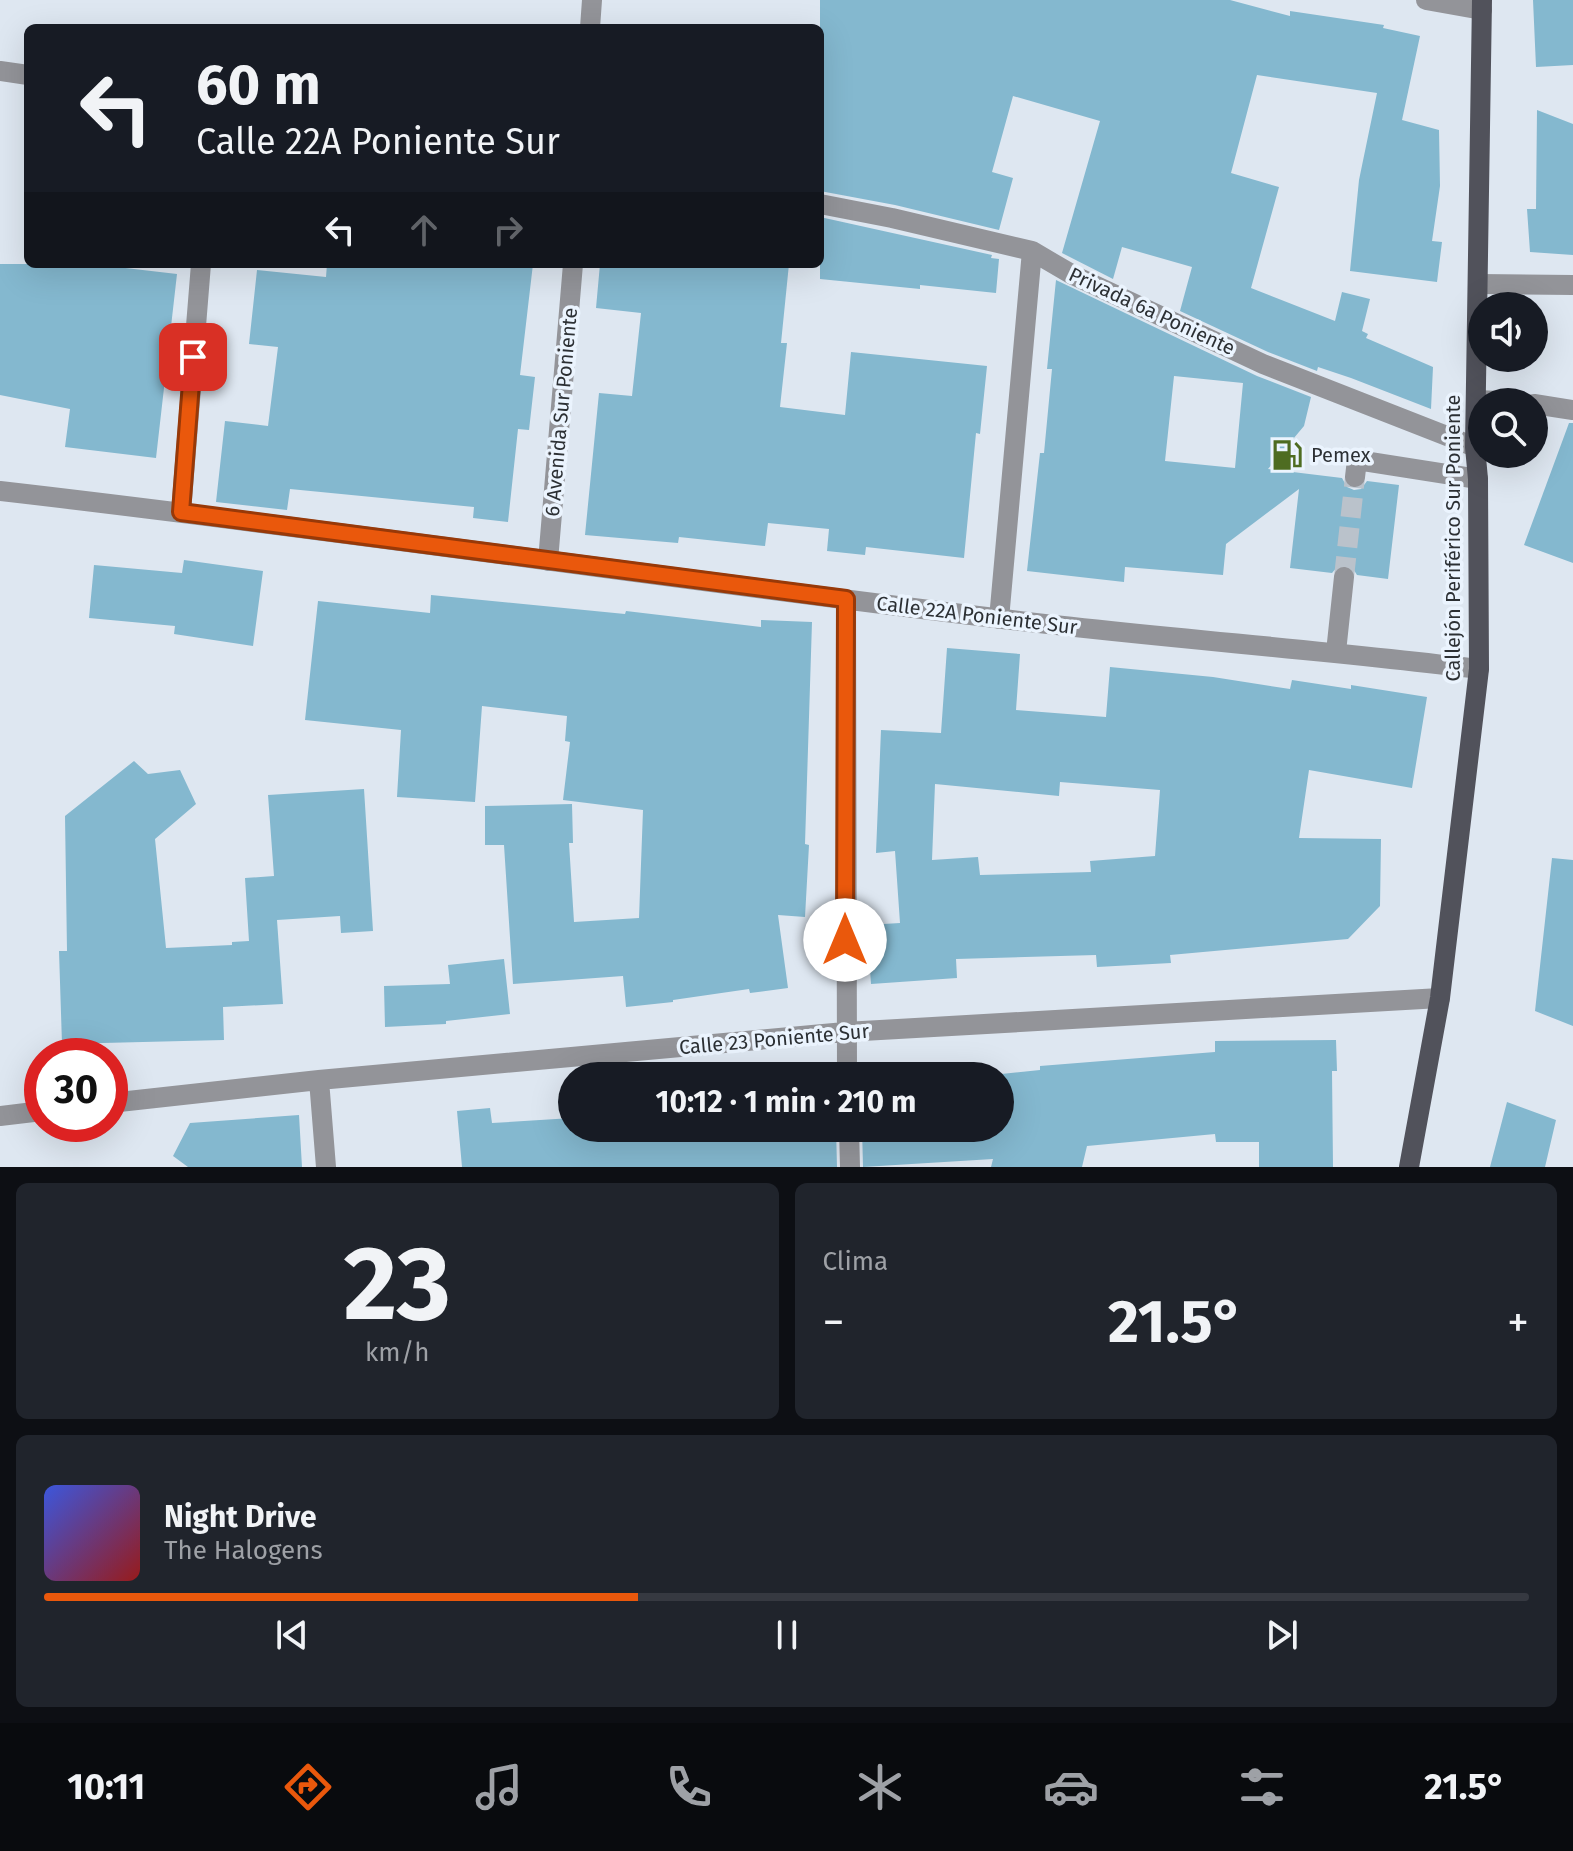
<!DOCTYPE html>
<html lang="es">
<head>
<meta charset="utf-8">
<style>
  :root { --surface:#171b24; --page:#20242c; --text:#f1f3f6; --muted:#9ea1a6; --line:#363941; --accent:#ea580c }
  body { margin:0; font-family:"Fira Sans",sans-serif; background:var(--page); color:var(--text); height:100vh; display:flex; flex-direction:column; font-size:30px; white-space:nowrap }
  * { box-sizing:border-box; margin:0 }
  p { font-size:26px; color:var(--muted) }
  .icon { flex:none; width:44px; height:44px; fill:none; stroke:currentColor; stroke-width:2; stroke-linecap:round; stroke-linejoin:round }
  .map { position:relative; height:1167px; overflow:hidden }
  .drawer { display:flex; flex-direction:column; gap:16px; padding:16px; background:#0d0f14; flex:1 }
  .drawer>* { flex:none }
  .guide { position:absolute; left:24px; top:24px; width:800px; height:244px; border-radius:12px; box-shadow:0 8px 32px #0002; background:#171b24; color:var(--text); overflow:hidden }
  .controls { position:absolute; left:1468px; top:292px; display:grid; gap:16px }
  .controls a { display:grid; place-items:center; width:80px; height:80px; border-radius:50%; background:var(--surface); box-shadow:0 8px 32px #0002; font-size:40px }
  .speed { position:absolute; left:24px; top:1038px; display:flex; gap:16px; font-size:40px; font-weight:700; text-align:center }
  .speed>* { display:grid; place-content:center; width:104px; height:104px; border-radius:50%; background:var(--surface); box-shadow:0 8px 32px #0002; line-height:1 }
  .speed .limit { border:12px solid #d22; background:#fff; color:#111 }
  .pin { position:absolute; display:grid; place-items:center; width:68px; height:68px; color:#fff; margin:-34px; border-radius:16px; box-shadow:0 4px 12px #0006 }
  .me { position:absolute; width:88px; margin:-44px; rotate:0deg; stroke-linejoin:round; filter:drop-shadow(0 0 6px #0008) }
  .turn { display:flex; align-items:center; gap:28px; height:168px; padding:0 40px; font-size:36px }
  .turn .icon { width:104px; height:104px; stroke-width:2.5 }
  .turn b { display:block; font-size:56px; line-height:68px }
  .lanes { display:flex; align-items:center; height:76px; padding:0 40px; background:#0003; justify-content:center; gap:40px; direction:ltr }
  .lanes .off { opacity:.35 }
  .big { font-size:60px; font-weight:700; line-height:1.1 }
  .drawer .tile { flex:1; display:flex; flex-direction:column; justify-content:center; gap:12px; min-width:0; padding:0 28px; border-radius:12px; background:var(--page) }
  .drawer .dial { align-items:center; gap:0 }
  .dial b { font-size:104px; line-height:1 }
  .song { display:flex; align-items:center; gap:24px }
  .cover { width:96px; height:96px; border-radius:12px; background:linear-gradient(135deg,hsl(230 70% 55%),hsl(0 70% 35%)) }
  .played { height:8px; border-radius:4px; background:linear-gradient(90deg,var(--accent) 40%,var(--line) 40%) }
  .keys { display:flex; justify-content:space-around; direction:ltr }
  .heat { display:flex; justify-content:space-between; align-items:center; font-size:44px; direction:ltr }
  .drawer .tiles { flex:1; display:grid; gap:16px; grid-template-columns:1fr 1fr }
  .tile:last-child { grid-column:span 2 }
  .trip { position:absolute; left:558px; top:1062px; width:456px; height:80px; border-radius:40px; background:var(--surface); box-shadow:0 8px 32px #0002; font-weight:700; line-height:80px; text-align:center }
  .dock { display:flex; height:128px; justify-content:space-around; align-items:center; background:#090b0e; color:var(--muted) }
  .dock .icon { width:56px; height:56px }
  .dock .active { color:var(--accent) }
  .dock b { font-size:36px; color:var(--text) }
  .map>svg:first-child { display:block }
</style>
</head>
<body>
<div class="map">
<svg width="1573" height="1167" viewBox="0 0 1573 1167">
  <rect width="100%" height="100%" fill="#dee7f1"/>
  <path fill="#84b8cf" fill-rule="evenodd" d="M820 0H1230L1290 16V11L1384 25 1383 28 1420 36 1402 120 1439 130 1440 186 1432 241 1442 242 1437 282 1350 271 1359 180 1377 93 1257 75 1231 173 1279 187 1251 288 1335 321 1342 292 1370 299 1362 331 1368 334 1366 338 1433 367 1431 409 1351 378 1318 367 1317 371 1268 352 1180 311 1192 267 1122 247 1113 279 1062 253 1100 121 1013 96 992 172 1013 178 999 230 895 205 820 191Z
    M1533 0H1573V65L1536 67Z
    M1537 110 1573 124V255L1530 252 1527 209H1536Z
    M820 217 992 255 991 258 999 259 996 293 920 285V289L820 279Z
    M0 264H91L177 274 156 458 65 447 70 409 0 395Z
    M327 264H533L520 375 535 377 529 430 518 429 508 522 473 518 474 507 290 489 287 510 216 502 225 421 268 426 278 347 249 344 257 270 326 277Z
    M600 264H789L781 343H787L780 407 845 415 851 352 987 366 980 434 976 433 964 558 866 547 865 555 827 551 829 529 768 523 765 546 679 537 678 543 585 535 599 393 632 396 641 313 596 308Z
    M1056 280 1257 376 1311 397 1304 426 1268 469 1342 478 1347 487 1354 490 1361 489 1367 481 1399 485 1388 579 1357 575 1352 567 1346 564 1338 566 1332 573 1290 568 1299 489 1226 544 1223 575 1125 567 1124 582 1027 571 1040 453H1044L1052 369H1047ZM1174 376 1243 383 1235 468 1165 461Z
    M1569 423H1573V563L1524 545Z
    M184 560 263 571 253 646 174 634 175 626 89 618 94 565 182 573Z
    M431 595 625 614 626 611 761 627V620L812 622 805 844 809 845 805 917 778 915 788 988 750 993 749 989 673 1000V1002L626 1007 623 976 513 984 504 845H485V806L572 804 573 843H569L574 922 639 918 643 810 563 800 570 742 565 741 567 716 482 706 475 802 397 797 401 730 305 720 318 601 430 613Z
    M947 648 1020 654 1016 710 1106 717 1110 667 1213 677 1290 689 1292 680 1351 689V685L1427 697 1412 788 1309 770 1299 838 1381 839 1380 906 1348 939 1170 955 1171 963 1097 967 1096 955 956 959 957 978 871 984 867 925 900 923 895 851 876 853 881 730 941 733ZM1060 782 1160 790 1155 856 1090 861 1091 872 980 875 978 857 932 860 935 784 1059 796Z
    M134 761 148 774 180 770 196 804 155 839 166 948 232 945V942L249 941 245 878 274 876 268 795 364 789 373 931 341 933 340 916 277 920 283 1004 223 1007 224 1040 62 1044 59 951H67L65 816Z
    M1552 858 1573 860V1026L1535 1011Z
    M504 959 510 1014 446 1021V1024L385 1027 384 986 450 984 448 965Z
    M1336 1040 1337 1071H1332L1333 1167H1259V1142H1216L1215 1134 1087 1146 1082 1167H991L993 1159 863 1167 862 1128H1000V1076H982L1040 1070V1066L1215 1052V1041Z
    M931 1064 932 1076H870L869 1069Z
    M1507 1102 1556 1120 1545 1167H1490Z
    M490 1108 492 1123 572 1118V1128H836L837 1167H462L457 1111Z
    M299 1115 302 1167H188L173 1156 190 1123Z"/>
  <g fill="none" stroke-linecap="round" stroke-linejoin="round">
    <path stroke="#bac2cb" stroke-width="20" stroke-dasharray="20 10" stroke-linecap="butt" d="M1344 577 1355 477"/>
    <path stroke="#939499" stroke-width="20" d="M1426 0 1482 10
      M590 28 592 0
      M0 71 28 75
      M820 204 892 218 1032 251 1073 275 1263 364 1475 447
      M1479 284 1573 285
      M1477 400 1519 402
      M1534 404 1573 410
      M1355 477 1357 460 1478 479
      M0 491C332 529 663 578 995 618 1156 638 1318 649 1479 669
      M181 512 201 264
      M548 561 573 264
      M846 599 847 1076
      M999 619 1032 251
      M1336 652 1344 577
      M319 1080 326 1167
      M110 1103 319 1080 845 1032 1440 998
      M0 1116 42 1111
      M849 1128 850 1167"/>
    <path stroke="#51525b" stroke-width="20" d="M1409 1167 1440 998 1479 669 1478 479 1475 447 1482 0"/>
  </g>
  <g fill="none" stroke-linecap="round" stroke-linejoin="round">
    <defs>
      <path id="route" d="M193 357 181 512 846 599 845 940"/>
    </defs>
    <use href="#route" stroke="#983908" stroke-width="20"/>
    <use href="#route" stroke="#ea580c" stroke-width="14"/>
  </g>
  <defs>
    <symbol id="fuel-bare" viewBox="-9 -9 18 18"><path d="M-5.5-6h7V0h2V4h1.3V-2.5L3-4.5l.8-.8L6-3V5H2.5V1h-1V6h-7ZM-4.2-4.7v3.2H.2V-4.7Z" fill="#4e6c21" stroke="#ebf4fe" stroke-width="2.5" paint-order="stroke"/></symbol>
  </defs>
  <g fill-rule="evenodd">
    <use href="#fuel-bare" x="1265" y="433" width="44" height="44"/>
  </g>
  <g text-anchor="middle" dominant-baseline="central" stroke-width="7" stroke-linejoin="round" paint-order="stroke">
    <g font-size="20" fill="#2c3034" stroke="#ebf4fe">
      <text transform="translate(1152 311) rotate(25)">Privada 6a Poniente</text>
      <text transform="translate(561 412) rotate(-85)">6 Avenida Sur Poniente</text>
      <text transform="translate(1453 538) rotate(-90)">Callejón Periférico Sur Poniente</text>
      <text transform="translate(977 615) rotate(7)">Calle 22A Poniente Sur</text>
      <text transform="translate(774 1039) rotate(-5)">Calle 23 Poniente Sur</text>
    </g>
    <g font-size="20" fill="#2c3034" stroke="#ebf4fe" text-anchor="start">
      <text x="1311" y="455">Pemex</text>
    </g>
  </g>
</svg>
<div class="controls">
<a><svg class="icon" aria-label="sound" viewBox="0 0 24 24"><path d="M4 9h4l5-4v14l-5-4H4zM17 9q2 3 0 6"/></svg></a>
<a><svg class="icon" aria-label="search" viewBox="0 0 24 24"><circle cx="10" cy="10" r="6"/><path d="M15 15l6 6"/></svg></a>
</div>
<div class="speed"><div class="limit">30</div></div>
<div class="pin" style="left:193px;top:357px;background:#d93025"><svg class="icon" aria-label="arrive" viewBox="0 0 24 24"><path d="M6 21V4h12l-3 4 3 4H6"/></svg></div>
<svg class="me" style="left:845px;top:940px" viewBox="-20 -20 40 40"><circle r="19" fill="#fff"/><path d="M0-13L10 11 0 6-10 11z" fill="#ea580c"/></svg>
<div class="trip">10:12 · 1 min · 210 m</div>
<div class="guide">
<div class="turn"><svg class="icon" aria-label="left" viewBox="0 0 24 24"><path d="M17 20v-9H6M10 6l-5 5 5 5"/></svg><div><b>60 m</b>Calle 22A Poniente Sur</div></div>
<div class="lanes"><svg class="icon" aria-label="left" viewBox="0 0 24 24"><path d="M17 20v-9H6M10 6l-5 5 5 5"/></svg><svg class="icon off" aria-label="ahead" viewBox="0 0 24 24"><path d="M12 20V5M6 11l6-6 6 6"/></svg><svg class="icon off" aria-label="right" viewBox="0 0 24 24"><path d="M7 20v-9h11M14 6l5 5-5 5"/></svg></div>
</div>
</div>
<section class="drawer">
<div class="tiles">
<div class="tile dial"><b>23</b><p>km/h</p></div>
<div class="tile"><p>Clima</p>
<div class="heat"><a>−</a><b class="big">21.5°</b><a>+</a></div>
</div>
<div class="tile">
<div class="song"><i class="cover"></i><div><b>Night Drive</b><p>The Halogens</p></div></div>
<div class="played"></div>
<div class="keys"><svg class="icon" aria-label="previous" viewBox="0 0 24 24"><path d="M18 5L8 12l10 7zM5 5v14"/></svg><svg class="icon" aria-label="pause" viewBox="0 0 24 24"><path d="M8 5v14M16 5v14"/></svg><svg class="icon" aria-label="next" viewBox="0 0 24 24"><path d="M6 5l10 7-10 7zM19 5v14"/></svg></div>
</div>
</div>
</section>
<nav class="dock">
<b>10:11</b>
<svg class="icon active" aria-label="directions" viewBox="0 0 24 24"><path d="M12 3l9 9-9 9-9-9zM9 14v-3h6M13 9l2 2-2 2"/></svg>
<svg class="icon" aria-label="music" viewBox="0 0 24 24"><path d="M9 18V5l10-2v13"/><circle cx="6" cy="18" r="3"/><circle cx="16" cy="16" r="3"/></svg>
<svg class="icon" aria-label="phone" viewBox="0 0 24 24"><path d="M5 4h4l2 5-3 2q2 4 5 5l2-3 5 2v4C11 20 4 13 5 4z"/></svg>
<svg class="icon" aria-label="climate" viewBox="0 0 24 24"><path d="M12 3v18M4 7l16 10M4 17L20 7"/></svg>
<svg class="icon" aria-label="car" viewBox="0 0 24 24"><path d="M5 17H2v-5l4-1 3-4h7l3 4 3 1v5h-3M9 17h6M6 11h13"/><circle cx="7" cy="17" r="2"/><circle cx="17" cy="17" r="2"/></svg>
<svg class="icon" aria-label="filters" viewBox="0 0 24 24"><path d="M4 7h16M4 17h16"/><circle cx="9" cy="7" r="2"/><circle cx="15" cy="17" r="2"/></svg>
<b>21.5°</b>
</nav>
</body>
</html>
